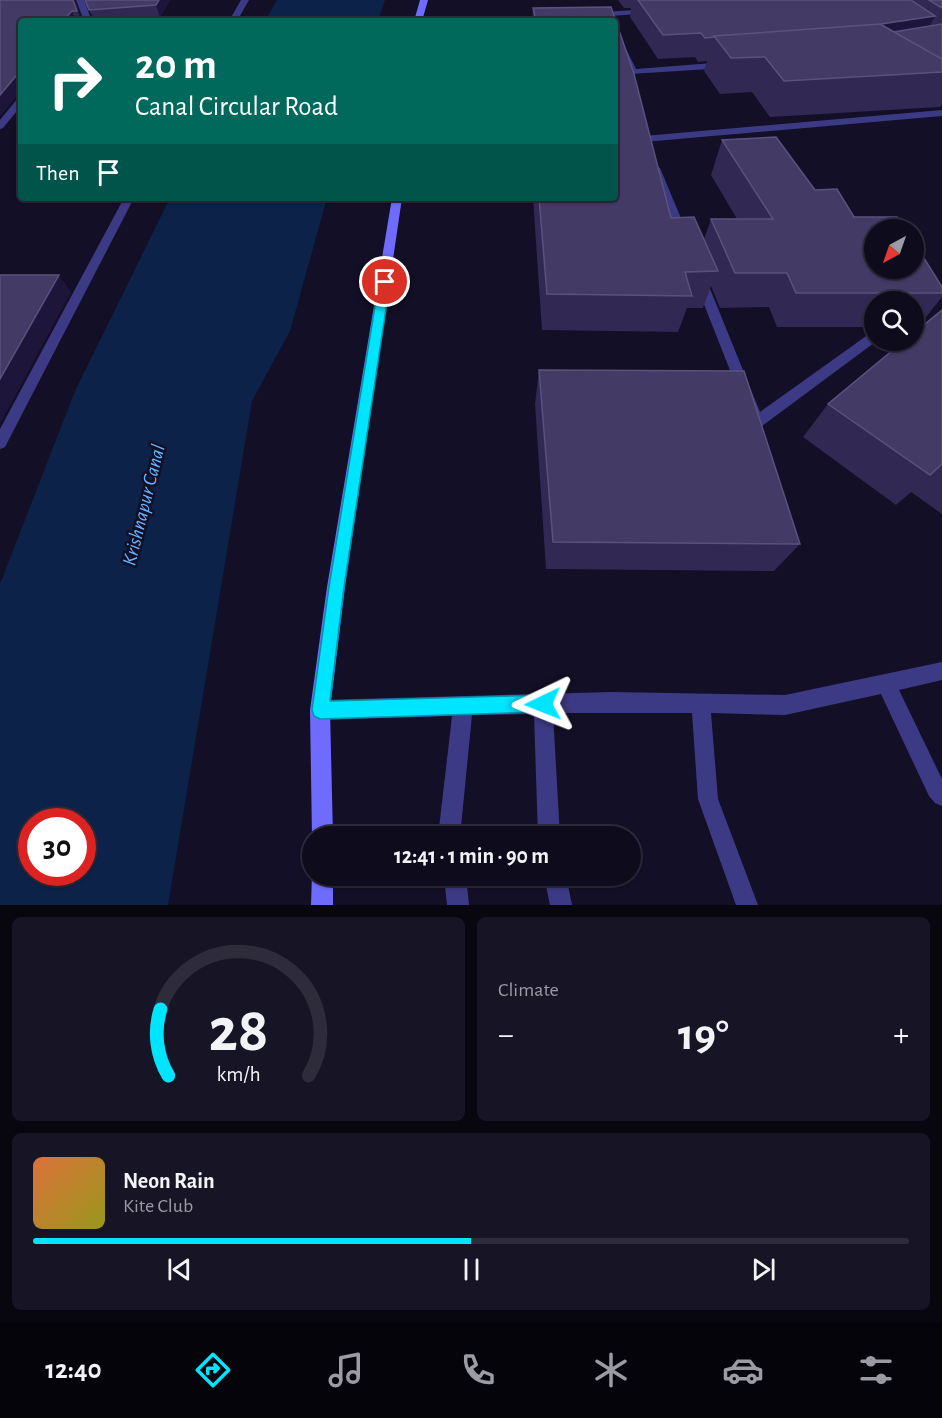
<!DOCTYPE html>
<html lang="en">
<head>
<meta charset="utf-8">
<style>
  :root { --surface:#0e0b1c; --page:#171425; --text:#f1f3f6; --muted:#9b9ba3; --line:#2e2b3b; --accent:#00e5ff }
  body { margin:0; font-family:"Alegreya Sans",sans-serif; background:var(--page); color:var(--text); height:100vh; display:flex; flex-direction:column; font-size:22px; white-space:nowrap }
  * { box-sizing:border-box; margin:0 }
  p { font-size:20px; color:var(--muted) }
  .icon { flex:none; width:33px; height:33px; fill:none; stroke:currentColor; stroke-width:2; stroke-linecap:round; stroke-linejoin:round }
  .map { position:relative; height:905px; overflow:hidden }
  .details { display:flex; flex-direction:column; gap:12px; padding:12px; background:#08060f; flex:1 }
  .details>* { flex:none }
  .hud { position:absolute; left:18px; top:18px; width:600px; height:183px; border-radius:6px; box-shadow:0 2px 4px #0004,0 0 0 2px var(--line); background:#00695c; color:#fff; overflow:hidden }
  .needle { width:39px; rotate:220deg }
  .controls { position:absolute; left:864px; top:219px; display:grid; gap:12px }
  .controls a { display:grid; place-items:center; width:60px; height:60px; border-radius:50%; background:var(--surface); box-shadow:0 2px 4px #0004,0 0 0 2px var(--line); font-size:30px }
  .speed { position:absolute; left:18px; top:808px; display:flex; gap:12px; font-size:30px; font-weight:700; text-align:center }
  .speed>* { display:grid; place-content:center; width:78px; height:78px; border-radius:50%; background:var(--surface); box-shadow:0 2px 4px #0004,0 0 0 2px var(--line); line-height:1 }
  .speed .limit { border:9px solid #d22; background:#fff; color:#111 }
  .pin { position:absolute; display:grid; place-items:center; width:51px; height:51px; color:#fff; margin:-26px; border:3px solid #fff; border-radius:50%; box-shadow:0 2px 6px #0007 }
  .me { position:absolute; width:66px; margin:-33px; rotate:268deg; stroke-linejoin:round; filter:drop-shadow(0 0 4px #0008) }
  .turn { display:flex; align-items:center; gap:21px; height:126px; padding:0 18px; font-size:27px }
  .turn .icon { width:78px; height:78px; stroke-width:2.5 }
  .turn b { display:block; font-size:42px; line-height:51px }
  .then { display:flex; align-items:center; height:57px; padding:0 18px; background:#0003; gap:12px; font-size:22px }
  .big { font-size:45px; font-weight:700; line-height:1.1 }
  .details .widget { flex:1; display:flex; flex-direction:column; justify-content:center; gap:9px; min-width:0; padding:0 21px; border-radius:9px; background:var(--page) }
  .details .dial { align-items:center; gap:0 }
  .dial svg { height:156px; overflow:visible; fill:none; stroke:var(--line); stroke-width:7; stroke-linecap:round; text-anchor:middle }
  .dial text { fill:var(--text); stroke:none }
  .song { display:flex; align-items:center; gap:18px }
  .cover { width:72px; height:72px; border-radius:9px; background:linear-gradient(135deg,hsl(20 70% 55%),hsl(60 70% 35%)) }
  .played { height:6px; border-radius:3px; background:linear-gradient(90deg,var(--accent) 50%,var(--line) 50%) }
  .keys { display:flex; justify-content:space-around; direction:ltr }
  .heat { display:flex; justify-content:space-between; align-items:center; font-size:33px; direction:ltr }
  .details .tiles { flex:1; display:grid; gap:12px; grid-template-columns:1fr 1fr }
  .widget:last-child { grid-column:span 2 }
  .trip { position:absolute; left:302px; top:826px; width:339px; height:60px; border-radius:30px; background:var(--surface); box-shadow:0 2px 4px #0004,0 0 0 2px var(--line); font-weight:700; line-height:60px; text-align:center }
  .tab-bar { display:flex; height:96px; justify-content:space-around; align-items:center; background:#06040b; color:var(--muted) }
  .tab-bar .icon { width:42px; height:42px }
  .tab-bar .selected { color:var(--accent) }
  .tab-bar b { font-size:27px; color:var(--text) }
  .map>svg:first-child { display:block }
</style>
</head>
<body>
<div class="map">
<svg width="942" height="905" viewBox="0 0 942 905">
  <rect width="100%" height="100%" fill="#130f26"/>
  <path fill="#0c2248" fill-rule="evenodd" d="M277 0H385L378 21H265Z
    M170 198H327L290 331 252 401 168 905H0V584L75 391ZM32 822H82V873H32Z"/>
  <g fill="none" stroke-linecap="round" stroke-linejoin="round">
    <path fill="#3d3a85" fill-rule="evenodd" d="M650 9H653V13L610 16 612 21H604L601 14 605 12Z
      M615 33 619 35 636 69 726 62 730 65 726 68 630 74 615 44Z
      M942 110V116L644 142 639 139 644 136Z
      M655 165 660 168 688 235 686 238H678L676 235 650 168Z
      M700 275 706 279 760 412 869 334 874 332V340H878L762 426H752L694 279Z"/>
    <path fill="#3d3a85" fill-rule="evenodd" d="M76 0H84L92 21H84Z
      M241 0H249L237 21H229Z
      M21 97V106L3 128 0 129V120L18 98Z
      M124 198H134L5 447 0 449V429Z
      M942 662V680L899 690 942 779V806L935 803 929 796 881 694 785 715 711 713 718 799 758 905H736L698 799 692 713H553L560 837H538L534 714 472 715 460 837H438L452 716 320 720 313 717 310 710 313 703 320 700 613 692 785 695Z
      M444 876H466L469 905H447Z
      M544 876H566L572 905H550Z"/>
    <path fill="#6f6bff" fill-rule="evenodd" d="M420 0H428L422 21H414Z
      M392 198H402L345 587 330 710 333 837 312 838 310 710 327 587Z
      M312 874V876H333V905H311Z"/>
  </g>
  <path fill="#312854" d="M0 0H75L82 21H21V90L0 116Z
    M85 0H170L160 17 94 21Z
    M618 0H942V104L940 107 770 117 752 92 720 94 704 71 707 61 698 62 695 57 658 59 630 17 631 8H624Z
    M611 7 634 74 671 218 694 217 704 239 711 219H737L711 175 722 140 776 137 815 190 837 189 854 217H897L905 230H874V268H914V242L942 287V297L918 327H914V302H874V327H777L769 307 720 308 711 286 703 308H687L678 332 542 330 533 198H615V21H532L533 8Z
    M942 310V514L911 492 896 505 803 437 828 404Z
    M539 370 800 544 774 571 546 569 535 404Z"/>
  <path fill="#1d163a" d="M73 0H75L82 21 77 11Z
    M159 0H170L160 17 156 5Z
    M72 11 76 21H63Z
    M935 16 922 40 886 46 877 25Z
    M21 70V90L0 116V95Z
    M59 275 71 292 0 424V379Z"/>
  <path fill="#433a66" stroke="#5a527e" stroke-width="1.5" d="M0 0H73L77 11H72L63 21H21V70L0 95Z
    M85 0H159L156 5 89 10Z
    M638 0H911L935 16 881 24 714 36 715 37 705 38 701 33 663 35Z
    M929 0H942V8Z
    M611 7 634 74 671 218 694 217 718 271 685 272 692 296 547 294 539 198H615V21H536L533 8Z
    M880 24 942 59V72L784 81 765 57 731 58 714 36Z
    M942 24V59L894 32Z
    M776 137 815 190 837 189 854 217H897L905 230H874V268H914V242L942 287V293H796L787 273H735L711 219H773L722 140Z
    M0 275H59L0 379Z
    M942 310V464L930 475 828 404 905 340H914V333Z
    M539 370 744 371 800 544 553 542Z"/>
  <path fill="#00e5ff" stroke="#0095a6" stroke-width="1.5" d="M385 278 390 282 344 587 330 701 543 695 549 698 552 704 549 710 543 712 320 719 314 716 312 710 329 587 379 282Z"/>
  <g text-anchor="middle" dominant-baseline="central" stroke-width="5" stroke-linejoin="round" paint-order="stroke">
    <g font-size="20" font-style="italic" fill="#62b6ff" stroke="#130f26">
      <text transform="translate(144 505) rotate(-76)">Krishnapur Canal</text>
    </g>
  </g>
</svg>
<div class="controls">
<a><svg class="needle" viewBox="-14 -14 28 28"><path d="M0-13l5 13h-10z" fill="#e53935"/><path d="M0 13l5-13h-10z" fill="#9b9ba3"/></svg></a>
<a><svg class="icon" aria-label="search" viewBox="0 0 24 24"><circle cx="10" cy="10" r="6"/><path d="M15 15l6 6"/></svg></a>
</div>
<div class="speed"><div class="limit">30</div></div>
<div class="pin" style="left:385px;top:282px;background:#d93025"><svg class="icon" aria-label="arrive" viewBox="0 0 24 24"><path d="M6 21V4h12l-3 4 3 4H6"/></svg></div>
<svg class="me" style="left:543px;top:704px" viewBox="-20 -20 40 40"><path d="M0-17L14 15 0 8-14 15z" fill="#00e5ff" stroke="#fff" stroke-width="4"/></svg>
<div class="trip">12:41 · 1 min · 90 m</div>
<div class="hud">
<div class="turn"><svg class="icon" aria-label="right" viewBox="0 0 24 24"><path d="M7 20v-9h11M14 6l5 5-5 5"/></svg><div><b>20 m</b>Canal Circular Road</div></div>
<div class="then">Then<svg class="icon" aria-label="arrive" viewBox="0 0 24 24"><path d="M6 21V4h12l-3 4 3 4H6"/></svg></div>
</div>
</div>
<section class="details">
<div class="tiles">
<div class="widget dial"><svg viewBox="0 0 100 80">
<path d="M14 69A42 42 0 1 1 86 69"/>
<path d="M14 69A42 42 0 0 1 10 35" stroke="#00e5ff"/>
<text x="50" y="56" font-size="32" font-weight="700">28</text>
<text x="50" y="72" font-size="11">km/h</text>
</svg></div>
<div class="widget"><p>Climate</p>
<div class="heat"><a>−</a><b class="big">19°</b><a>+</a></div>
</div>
<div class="widget">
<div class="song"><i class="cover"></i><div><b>Neon Rain</b><p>Kite Club</p></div></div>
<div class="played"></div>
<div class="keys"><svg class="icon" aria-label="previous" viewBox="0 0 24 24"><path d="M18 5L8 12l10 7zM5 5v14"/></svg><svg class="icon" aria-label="pause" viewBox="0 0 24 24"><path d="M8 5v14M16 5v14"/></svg><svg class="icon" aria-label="next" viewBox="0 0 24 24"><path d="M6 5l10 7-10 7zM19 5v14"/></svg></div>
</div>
</div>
</section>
<nav class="tab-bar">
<b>12:40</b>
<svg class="icon selected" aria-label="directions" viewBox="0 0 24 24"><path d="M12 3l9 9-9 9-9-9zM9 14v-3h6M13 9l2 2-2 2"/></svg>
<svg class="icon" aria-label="music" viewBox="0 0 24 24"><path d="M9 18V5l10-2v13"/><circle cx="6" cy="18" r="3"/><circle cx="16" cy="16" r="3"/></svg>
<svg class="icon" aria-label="phone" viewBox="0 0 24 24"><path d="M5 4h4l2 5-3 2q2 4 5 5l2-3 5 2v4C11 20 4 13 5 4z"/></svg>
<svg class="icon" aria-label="climate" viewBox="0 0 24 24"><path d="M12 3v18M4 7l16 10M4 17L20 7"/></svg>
<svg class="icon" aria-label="car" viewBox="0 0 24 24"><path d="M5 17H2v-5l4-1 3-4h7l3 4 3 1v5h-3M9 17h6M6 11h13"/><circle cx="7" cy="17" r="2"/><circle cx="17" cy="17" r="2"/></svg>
<svg class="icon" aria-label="filters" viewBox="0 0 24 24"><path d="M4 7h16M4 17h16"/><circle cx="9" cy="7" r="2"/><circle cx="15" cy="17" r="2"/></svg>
</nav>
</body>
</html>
